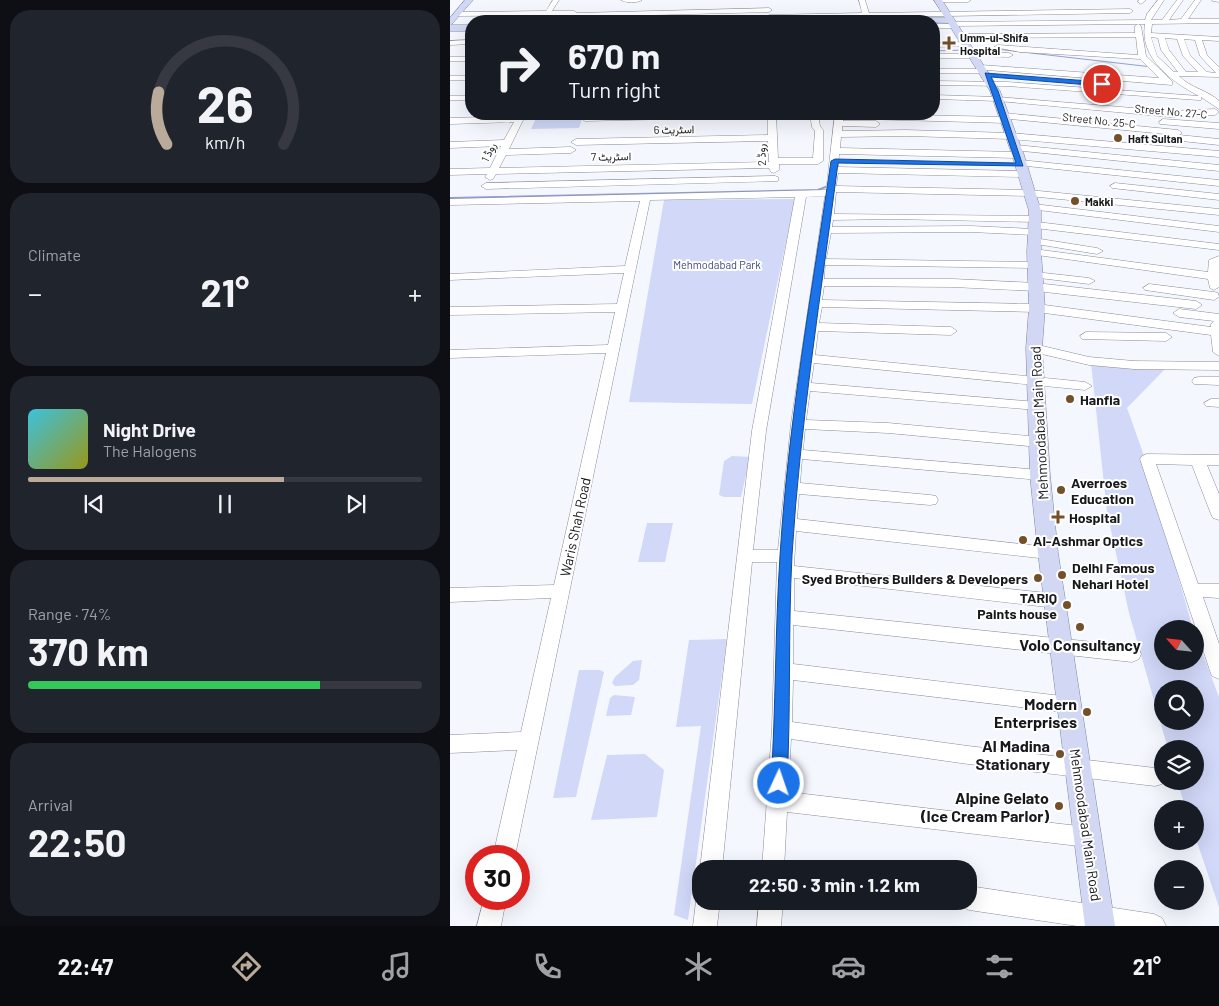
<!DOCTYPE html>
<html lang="en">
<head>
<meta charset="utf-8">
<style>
  :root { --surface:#171b24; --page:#20242c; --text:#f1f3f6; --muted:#9ea1a6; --line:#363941; --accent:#b9aa9a }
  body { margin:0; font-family:Barlow,Vazirmatn,sans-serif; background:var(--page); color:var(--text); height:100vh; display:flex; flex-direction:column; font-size:19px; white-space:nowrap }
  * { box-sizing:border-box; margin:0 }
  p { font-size:16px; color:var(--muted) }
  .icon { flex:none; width:28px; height:28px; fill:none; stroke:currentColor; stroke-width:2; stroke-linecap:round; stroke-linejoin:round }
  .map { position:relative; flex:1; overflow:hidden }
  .details { display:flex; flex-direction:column; gap:10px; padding:10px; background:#0d0f14; width:450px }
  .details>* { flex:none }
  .banner { position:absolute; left:15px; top:15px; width:475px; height:105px; border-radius:20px; box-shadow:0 5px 20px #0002; background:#171b24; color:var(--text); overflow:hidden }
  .needle { width:32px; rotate:297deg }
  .controls { position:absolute; left:704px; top:620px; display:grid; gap:10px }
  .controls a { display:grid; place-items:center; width:50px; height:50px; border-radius:50%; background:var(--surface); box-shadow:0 5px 20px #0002; font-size:25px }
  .speed { position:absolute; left:15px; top:845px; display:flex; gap:10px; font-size:25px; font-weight:700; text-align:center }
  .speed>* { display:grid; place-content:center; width:65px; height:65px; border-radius:50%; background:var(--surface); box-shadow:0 5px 20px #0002; line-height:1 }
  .speed .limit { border:8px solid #d22; background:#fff; color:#111 }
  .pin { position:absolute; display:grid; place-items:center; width:42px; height:42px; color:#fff; margin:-21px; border:2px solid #fff; border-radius:50%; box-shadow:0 1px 5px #0007 }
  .me { position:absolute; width:55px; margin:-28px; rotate:3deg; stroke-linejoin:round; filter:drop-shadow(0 0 4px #0008) }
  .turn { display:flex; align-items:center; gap:18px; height:105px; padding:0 20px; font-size:22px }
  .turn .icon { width:65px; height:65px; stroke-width:2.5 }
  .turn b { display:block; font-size:35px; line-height:42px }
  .big { font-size:38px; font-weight:700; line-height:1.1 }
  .details .card { flex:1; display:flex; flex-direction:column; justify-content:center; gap:8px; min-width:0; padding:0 18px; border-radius:20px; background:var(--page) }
  .details .dial { align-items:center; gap:0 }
  .dial svg { height:130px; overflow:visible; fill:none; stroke:var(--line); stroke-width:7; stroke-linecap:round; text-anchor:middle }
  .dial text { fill:var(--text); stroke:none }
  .song { display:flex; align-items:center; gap:15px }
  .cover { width:60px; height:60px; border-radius:8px; background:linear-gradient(135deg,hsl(190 70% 55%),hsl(60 70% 35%)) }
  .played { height:5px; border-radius:2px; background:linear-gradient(90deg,var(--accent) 65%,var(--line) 65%) }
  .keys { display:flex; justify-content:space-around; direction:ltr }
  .heat { display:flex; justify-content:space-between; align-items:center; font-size:28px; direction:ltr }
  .charge { height:8px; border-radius:4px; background:linear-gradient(90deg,#34c759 74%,var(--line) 0) }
  .trip { position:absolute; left:242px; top:860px; width:285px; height:50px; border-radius:20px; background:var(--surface); box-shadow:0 5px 20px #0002; font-weight:700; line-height:50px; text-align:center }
  .tab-bar { display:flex; height:80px; justify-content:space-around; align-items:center; background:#090b0e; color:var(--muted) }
  .tab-bar .icon { width:35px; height:35px }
  .tab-bar .selected { color:var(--accent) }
  .tab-bar b { font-size:22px; color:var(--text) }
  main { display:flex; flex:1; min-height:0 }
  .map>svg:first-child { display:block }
</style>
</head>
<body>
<main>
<section class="details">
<div class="card dial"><svg viewBox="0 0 100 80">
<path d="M14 69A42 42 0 1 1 86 69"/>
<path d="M14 69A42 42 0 0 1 9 37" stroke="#b9aa9a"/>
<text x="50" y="56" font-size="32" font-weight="700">26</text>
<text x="50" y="72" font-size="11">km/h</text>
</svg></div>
<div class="card"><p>Climate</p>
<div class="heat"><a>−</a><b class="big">21°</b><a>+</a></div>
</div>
<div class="card">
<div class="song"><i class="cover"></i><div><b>Night Drive</b><p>The Halogens</p></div></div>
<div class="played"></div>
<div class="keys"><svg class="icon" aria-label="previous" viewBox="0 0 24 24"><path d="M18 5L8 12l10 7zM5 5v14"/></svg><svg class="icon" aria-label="pause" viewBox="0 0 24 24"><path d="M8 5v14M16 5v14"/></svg><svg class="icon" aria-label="next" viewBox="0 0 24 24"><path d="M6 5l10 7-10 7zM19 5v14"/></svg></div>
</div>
<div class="card"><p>Range · 74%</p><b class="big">370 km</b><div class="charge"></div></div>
<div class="card"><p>Arrival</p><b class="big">22:50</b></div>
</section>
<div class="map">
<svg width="769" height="926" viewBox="0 0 769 926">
  <rect width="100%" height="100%" fill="#f5f7ff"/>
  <path fill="#d1d8f8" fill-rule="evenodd" d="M79 114C99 114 114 117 133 116L129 128 81 129 86 118H77Z
    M345 199 302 404 179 402 214 200Z
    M641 363 717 367 677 408 693 453 743 629H712V661H745V634L769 697V907L745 836V809H736L727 781H745V749H718L679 613 657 512ZM712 689H745V721H712Z
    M282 456 300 457 291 497H274L269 495 274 461Z
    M197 523H223L215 562H188Z
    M277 639 238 920 224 915 251 726 226 727 239 640Z
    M192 660 189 680 183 685 165 686 162 683 165 677 183 661Z
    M129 670H150L154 672 126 797 103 798Z
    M164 695 185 697 181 715 156 716 160 698Z
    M195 754 214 770 207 817 141 820 157 755Z"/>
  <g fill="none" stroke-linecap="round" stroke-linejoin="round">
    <path stroke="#959fce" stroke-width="1" d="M484 51 546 49 702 67"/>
    <path stroke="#959fce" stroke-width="2" d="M0 198 368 190 378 186"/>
    <defs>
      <path id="minor" d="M103 0H109L102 11H124L127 13 319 8 322 10 319 12 124 17 121 15 7 16 4 14 7 12 96 11Z
        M171 0H192C188 3 175 3 171 0Z
        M409 0H415L419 13 680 9 683 11 680 13 319 19 316 17 319 15 412 13Z
        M485 0H521L518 2H488Z
        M689 0H696L691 4 688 2Z
        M708 0H714L701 20H712L727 0H733L719 20 731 19 745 0H751L738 19H769V23L702 24 701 33 769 37V41L752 40 757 55 769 67V77L729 76C740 88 758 90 769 101V109L751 97V100H748L557 86 484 85V81L557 82 749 96C722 82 689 58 695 24H688L691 26 696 56 722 81V85L537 70V73H484V69H528L527 67 531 65 709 78 690 59 570 52 544 47 548 45 688 55 686 37 510 38 506 36 510 34 685 33V26L688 24 506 26 503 28H484V24H500L503 22 695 20 697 14ZM701 37 708 38 711 50 728 72H724L707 56ZM715 38 727 39 733 56 748 72H736L719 50ZM734 39 745 40 750 56 766 73 757 72 740 55Z
        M762 0H769V2L763 1Z
        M21 40V44L0 45V41Z
        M515 42 519 44 518 46 484 47V43Z
        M518 51 559 53 563 55 559 57 526 56 523 58H484V54H518Z
        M0 57H21V61H0Z
        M0 76H21V80H0Z
        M484 95 548 97 720 111 765 109 769 112 765 115 720 117 548 101 484 99Z
        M0 96H21V100H0Z
        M554 113 728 130 732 133 729 135 769 139V145L713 139 712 137 715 134 560 119 559 122 556 123 413 119 409 116 412 114H425L551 117V114Z
        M68 114H76L59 149 121 147 126 150 121 153 56 155 49 168 319 162 318 141 126 145 121 142 126 139 318 135V114H326L328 158H363L365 131 362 127 360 114H368L370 126 373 130V161L368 164H329V170L324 173 321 172 319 168 46 174 43 179 40 180 35 177 37 174 0 175V169L40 168 51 146 0 148V142L54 140 64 122 0 124V118L66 116Z
        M206 114H310L306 117 135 121 131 118 135 115Z
        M385 114H393V121H426L430 124 426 127 392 126V131L456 130 561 133 769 151V157L561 139 456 136 391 137 390 148 568 152 573 155 568 158 389 154 388 167 573 171 578 174 573 177 388 173 386 186 579 190 769 209V215L579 196 386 192 384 214 586 216 591 219 587 222 769 244V250L585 228 580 225 584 222 441 219 383 220 382 227 521 226 584 229 589 232 584 235 521 232 381 233 376 259 584 262 590 265 584 268 375 265 374 279H503L586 283 746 301 752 305 746 309 586 291 503 287 374 286 372 300 587 304 761 327V324L764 321 729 317 723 313 729 309 769 314V356L763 352 761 335 587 312 372 307 369 323 501 327 507 331 501 335 368 331 365 355 635 382 642 386 635 390 364 363 361 383 587 402 592 403 594 406 592 409 587 410 360 391 356 420 438 423 589 437 594 439 596 442 594 445 589 447 438 433 355 429 353 450 590 470 595 471 598 475 595 479 590 480 352 459 350 483 480 495 486 496 488 500 486 504 480 505 349 494 347 519 598 547 604 549 606 553 604 557 598 559 346 531 344 566 606 594 612 596 615 601 612 606 606 608 344 578V611L682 646 689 649 691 654 689 659 682 662 343 625V664L620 697 627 699 630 705 627 711 620 713 343 680 342 722 518 746 705 768 712 770V784L705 786 518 764 341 739 338 792 637 827 645 830 648 837 645 844 637 847 337 812 334 869H312L322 729 327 562H302L272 869H251V873L250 869 302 431 345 197 200 200 65 856H43L67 750 0 753V735L71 732 101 598 0 602V588L104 585 156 353 0 358V350L158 345 165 312 0 315V307L167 304 174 273 0 280V274L175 266 190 201 0 205V199L376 190ZM375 196 341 424 328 550H303L316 431 356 197Z
        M713 119 769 123V129L710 124 709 122Z
        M566 145 769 165V171L563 150V146Z
        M570 160 769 180V186L567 165 565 163Z
        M325 176 328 177V181L36 189 31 186 36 183Z
        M665 183 769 194V200L662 188 660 186Z
        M584 204 769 226V232L580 209 579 207Z
        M584 238 647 248 653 251 647 254 580 243 579 241 580 239Z
        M584 249 758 272 759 260 769 256V287L764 290 760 288 758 279 580 254 578 252 580 250Z
        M585 272 639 278 645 281 639 284 581 277 579 275Z
        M699 284 764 292 768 293 769 297 764 300 695 290 693 288Z
        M636 332 716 333 722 337 716 341 632 339 630 336Z
        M584 344 639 357 684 361 769 362V370L684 369 639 365 579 351 578 348Z
        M749 377H769V385L744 384 742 381 744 378Z
        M761 399H769V407L756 406 754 403Z
        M697 454 769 455V465H757L769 494V520L763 518 761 514 742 465 706 464 748 584H769V598L753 597 769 644V679L762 676 760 671 690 459 692 456Z
        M519 886 704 914 712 918 716 926H627L519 910 511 906 509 901H519Z
        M251 892V901H270L267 926H243L246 901Z
        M34 899H56L51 926H27Z
        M309 901H333L331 926H307Z"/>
      <path id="major" d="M15 0H23L1 25H21V31H0V18Z
        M484 0H492L550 91 574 155 591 211V252L595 308 592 348 600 475 608 553 665 926H635L588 553 580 475 576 348 579 308 577 252 579 211 562 155 540 91 498 23 439 21 443 18H495Z"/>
    </defs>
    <use href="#minor" stroke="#898c98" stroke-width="1"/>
    <use href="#major" stroke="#7d84a3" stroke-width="1"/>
    <use href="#minor" fill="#fff" fill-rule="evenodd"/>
    <use href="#major" fill="#d2d8f3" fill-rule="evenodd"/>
  </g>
  <path fill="#565861" d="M103 114H132L131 116H117Z"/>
  <path fill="#1a73e8" stroke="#114b97" d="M535 73 652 82 655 84 652 86 541 77 548 91 573 166 388 163C371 294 350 424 342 555 338 631 341 707 337 783L334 788 329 790 323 788 321 783C326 707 325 631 330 556 338 423 362 292 381 161L385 159 566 163Z"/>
  <g fill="#74502a" stroke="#fff" stroke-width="2">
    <path d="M496.5 35.5h5v5h5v5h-5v5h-5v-5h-5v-5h5z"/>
    <circle cx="668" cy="138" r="5"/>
    <circle cx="625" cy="201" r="5"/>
    <circle cx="620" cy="399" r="5"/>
    <circle cx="611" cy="490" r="5"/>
    <path d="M605.5 509.5h5v5h5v5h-5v5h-5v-5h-5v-5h5z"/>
    <circle cx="573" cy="540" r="5"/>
    <circle cx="612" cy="575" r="5"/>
    <circle cx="588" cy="578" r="5"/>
    <circle cx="617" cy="605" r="5"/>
    <circle cx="630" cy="627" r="5"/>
    <circle cx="637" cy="712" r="5"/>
    <circle cx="610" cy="754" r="5"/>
    <circle cx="609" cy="806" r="5"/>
  </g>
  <g text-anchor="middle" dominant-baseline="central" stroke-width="4" stroke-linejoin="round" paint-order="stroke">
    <g font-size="11" font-weight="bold" fill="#18191d" stroke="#fff" text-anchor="start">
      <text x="510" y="37">Umm-ul-Shifa<tspan x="510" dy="13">Hospital</tspan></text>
      <text x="678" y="138">Haft Sultan</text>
      <text x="635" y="201">Makki</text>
    </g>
    <g font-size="11" fill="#18191d" stroke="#fff">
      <text transform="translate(721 111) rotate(5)">Street No. 27-C</text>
      <text transform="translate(649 120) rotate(6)">Street No. 25-C</text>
      <text transform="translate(224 129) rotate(-1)">اسٹریٹ 6</text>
      <text transform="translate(38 152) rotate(-65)">روڈ 1</text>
      <text transform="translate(311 155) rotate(-93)">روڈ 2</text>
      <text transform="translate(161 156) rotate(-1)">اسٹریٹ 7</text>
    </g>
    <g font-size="11" fill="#3e4682" stroke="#fff">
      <text x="267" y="264">Mehmodabad Park</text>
    </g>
    <g font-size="14" font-weight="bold" fill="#18191d" stroke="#fff" text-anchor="start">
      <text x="630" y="399">Hanfia</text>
      <text x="621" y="482">Averroes<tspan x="621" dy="16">Education</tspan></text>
      <text x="619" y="517">Hospital</text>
      <text x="583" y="540">Al-Ashmar Optics</text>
      <text x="622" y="567">Delhi Famous<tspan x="622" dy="16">Nehari Hotel</tspan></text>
      <text x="578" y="578" text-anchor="end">Syed Brothers Builders &amp; Developers</text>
      <text x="607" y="597" text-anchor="end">TARIQ<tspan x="607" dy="16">Paints house</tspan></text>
    </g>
    <g font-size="14" fill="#18191d" stroke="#fff">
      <text transform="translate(589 423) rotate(-93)">Mehmoodabad Main Road</text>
      <text transform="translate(125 527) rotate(-78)">Waris Shah Road</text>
      <text transform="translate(636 825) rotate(82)">Mehmoodabad Main Road</text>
    </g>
    <g font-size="16" font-weight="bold" fill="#18191d" stroke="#fff" text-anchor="end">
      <text x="630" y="644" text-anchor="middle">Volo Consultancy</text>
      <text x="627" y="703">Modern<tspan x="627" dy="18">Enterprises</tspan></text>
      <text x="600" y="745">Al Madina<tspan x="600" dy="18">Stationary</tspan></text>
      <text x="599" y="797">Alpine Gelato<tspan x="599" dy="18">(Ice Cream Parlor)</tspan></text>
    </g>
  </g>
</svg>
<div class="controls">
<a><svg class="needle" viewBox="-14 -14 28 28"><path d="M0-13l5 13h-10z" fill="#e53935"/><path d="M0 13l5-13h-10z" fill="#9ea1a6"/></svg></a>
<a><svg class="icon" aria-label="search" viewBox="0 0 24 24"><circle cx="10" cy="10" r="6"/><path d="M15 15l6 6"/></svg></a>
<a><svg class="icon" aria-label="layers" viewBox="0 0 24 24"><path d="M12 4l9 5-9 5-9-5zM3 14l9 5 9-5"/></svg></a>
<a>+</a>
<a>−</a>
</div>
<div class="speed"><div class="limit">30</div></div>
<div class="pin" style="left:652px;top:84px;background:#d93025"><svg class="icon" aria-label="arrive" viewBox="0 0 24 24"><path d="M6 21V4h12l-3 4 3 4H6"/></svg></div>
<svg class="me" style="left:329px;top:783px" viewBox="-20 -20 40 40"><circle r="17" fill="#1a73e8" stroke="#fff" stroke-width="3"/><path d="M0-11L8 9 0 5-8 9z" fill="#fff"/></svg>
<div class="trip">22:50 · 3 min · 1.2 km</div>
<div class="banner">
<div class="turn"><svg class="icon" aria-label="right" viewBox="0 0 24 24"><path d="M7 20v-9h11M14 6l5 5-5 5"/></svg><div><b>670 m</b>Turn right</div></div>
</div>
</div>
</main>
<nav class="tab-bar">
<b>22:47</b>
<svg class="icon selected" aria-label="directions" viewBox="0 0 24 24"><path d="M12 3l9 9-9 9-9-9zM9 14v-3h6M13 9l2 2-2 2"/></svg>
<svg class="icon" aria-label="music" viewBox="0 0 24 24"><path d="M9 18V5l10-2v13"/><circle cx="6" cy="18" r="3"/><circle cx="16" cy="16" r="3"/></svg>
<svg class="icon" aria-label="phone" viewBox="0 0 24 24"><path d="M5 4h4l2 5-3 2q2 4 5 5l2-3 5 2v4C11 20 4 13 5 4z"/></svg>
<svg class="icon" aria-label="climate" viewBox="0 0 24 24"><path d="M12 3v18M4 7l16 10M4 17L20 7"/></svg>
<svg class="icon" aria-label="car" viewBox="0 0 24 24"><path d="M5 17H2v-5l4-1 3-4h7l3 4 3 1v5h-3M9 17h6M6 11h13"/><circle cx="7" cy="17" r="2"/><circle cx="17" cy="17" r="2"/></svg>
<svg class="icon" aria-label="filters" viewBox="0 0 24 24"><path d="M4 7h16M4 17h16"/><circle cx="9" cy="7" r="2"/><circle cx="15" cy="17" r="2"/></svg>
<b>21°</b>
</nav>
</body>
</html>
